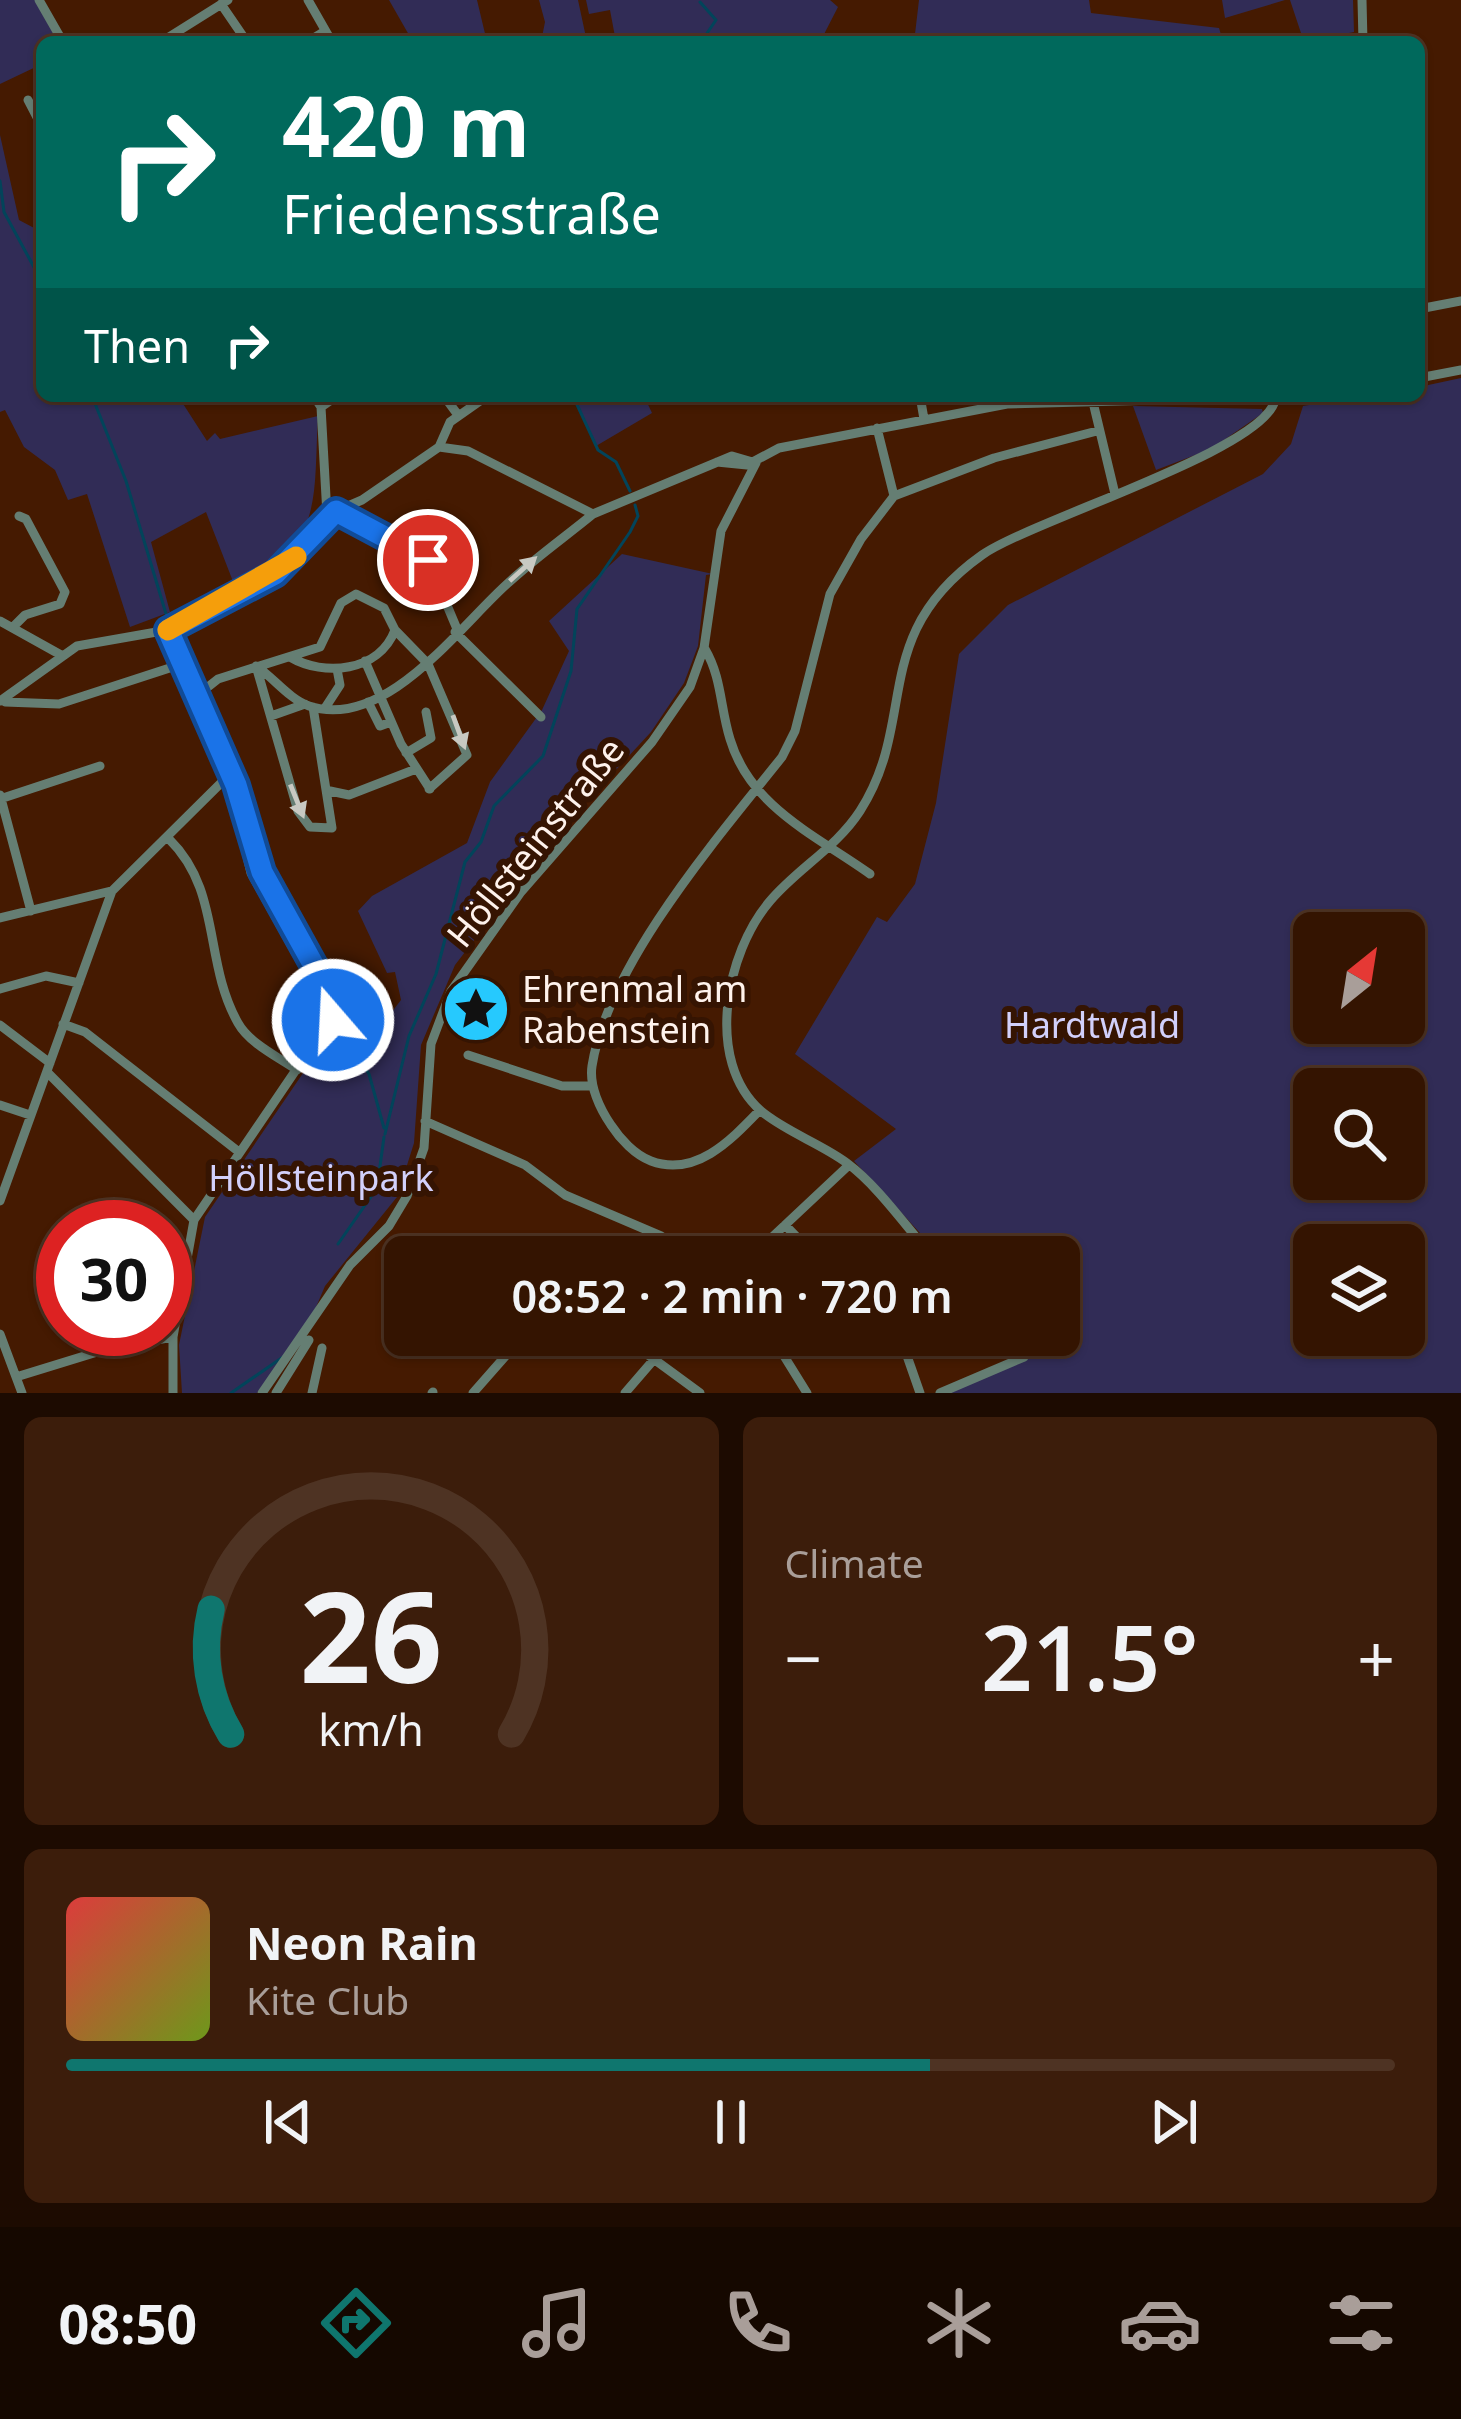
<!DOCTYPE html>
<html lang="en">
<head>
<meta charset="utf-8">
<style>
  :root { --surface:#341401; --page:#3c1d0b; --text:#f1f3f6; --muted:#a99e99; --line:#4e3323; --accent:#0f766e }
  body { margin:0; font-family:"Noto Sans",sans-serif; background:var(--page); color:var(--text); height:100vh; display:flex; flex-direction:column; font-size:45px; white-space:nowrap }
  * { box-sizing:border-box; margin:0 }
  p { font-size:39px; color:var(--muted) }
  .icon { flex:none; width:66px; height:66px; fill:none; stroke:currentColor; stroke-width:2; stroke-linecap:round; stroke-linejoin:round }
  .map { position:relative; height:1393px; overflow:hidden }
  .details { display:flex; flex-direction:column; gap:24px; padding:24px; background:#1d0b01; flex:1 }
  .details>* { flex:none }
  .top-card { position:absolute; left:36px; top:36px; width:1389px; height:366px; border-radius:18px; box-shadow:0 3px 9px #0004,0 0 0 3px var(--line); background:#00695c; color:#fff; overflow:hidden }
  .needle { width:78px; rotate:30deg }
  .fabs { position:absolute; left:1293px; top:912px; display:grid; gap:24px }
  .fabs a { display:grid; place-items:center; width:132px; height:132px; border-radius:18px; background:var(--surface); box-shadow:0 3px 9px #0004,0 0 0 3px var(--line); font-size:60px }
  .speed { position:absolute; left:36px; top:1200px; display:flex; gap:24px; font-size:60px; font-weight:700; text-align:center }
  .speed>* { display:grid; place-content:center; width:156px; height:156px; border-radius:50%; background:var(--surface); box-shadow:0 3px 9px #0004,0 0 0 3px var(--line); line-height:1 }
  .speed .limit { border:18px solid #d22; background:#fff; color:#111 }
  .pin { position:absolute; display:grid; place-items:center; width:102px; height:102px; color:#fff; margin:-51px; border:6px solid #fff; border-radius:50%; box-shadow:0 3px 12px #0007 }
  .me { position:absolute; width:132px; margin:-66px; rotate:341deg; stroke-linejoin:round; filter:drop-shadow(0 0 9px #0008) }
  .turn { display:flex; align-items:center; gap:42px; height:252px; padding:0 48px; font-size:54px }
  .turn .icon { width:156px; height:156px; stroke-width:2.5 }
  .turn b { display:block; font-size:84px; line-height:102px }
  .then { display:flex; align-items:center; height:114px; padding:0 48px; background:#0003; gap:24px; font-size:45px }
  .big { font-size:90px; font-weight:600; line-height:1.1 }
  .details .tile { flex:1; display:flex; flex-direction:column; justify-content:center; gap:18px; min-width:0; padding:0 42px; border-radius:18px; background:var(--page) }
  .details .dial { align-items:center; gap:0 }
  .dial svg { height:312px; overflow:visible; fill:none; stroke:var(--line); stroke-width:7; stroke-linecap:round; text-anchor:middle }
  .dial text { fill:var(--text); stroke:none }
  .song { display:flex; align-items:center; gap:36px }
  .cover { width:144px; height:144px; border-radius:18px; background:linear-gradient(135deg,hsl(0 70% 55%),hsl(80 70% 35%)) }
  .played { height:12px; border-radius:6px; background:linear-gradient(90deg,var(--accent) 65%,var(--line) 65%) }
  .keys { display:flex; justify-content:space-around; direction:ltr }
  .heat { display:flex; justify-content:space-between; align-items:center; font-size:66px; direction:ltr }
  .details .tiles { flex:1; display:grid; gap:24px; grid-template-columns:1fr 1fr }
  .tile:last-child { grid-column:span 2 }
  .trip { position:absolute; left:384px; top:1236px; width:696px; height:120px; border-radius:18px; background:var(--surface); box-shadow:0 3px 9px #0004,0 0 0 3px var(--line); font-weight:600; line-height:120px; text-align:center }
  .menu { display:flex; height:192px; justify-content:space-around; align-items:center; background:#150800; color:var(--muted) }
  .menu .icon { width:84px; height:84px }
  .menu .on { color:var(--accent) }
  .menu b { font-size:54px; color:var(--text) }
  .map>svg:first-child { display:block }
</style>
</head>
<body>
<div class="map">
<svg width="1461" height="1393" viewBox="0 0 1461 1393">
  <rect width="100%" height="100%" fill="#451a01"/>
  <path fill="#312c56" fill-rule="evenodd" d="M0 0H35L58 42H42V64L0 84Z
    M389 0H477L487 42H413Z
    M539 0H578L587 42H541L545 22Z
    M586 0H830L838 7 820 42H616L610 10 589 14Z
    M919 0H1089L1091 13 1219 28 1222 38 857 42 915 34Z
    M1222 0H1285L1225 18Z
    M1290 0H1353L1354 32 1304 42Z
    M0 135 19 220 36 229 42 227V396H178L207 441 215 433 220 439 318 416C313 502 325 547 234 584L206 512 151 542 170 612 130 627 87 494 68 500 55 470 24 447 5 410 0 412Z
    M1461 378V1393H941L1031 1354 1014 1335H1059V1257H942L854 1161 896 1129 795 1054 877 917 887 922 915 884 936 803 959 654 1008 605 1263 474 1291 444 1303 406 1364 396H1419V387ZM1314 933H1404V1023H1314ZM1314 1089H1404V1179H1314ZM1314 1245H1404V1335H1314Z
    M574 396H644L652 413 596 446Z
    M1133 406 1262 409 1263 413 1211 449 1156 470Z
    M622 554 713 574 706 575 698 646 684 683 651 732 551 840 455 965 421 1045 414 1143 397 1197 325 1286 308 1326 257 1393H182L179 1345 205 1217 344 1013 374 1035 401 1000 395 972 387 973 358 911 372 896 467 843 490 782 542 710 569 651 549 621Z"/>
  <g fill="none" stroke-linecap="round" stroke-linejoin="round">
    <path stroke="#02445a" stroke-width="3" d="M700 2 716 20 701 42
      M0 181 4 212 42 282
      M92 396 126 481 167 617
      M573 396 598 450 616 462 630 491
      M338 1027 369 1074 384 1128
      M385 1134 409 1036 436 974 465 862 481 842 494 806 543 756 571 671 577 609 630 532 638 516 635 505
      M338 1244 377 1188 384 1137
      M231 1393 283 1357"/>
    <path stroke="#657e73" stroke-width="9" d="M39 0 63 42
      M308 0 332 42
      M1362 0 1363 42
      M221 4 247 42
      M161 42 228 0
      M307 42 325 31
      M28 100 42 127
      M1419 309 1461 301
      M1419 378 1461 370
      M314 396 321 407 327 515
      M444 396 458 415
      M920 396 924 419
      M1092 398 1115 494
      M321 407 337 396
      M877 428 894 496
      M439 447 450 422 487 396
      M717 462 747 465 779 448 1007 404 1310 396
      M336 511 428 560 457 629
      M327 515 362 500 439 447 468 451 593 514 732 456 756 463
      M0 621 61 655
      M13 627 25 615 60 604 65 592 26 519 19 516
      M168 630 202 699 226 770 251 873 333 1020
      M455 632 541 717
      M705 649C722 678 720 707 730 739 750 807 817 836 870 874
      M290 657C324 677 379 672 395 630
      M365 661 401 744 430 789
      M256 666C274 678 289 699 309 706 385 731 458 628 507 584 535 558 565 537 593 514
      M256 666 298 811 310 827 332 828 313 707
      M199 694 218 679 320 647 341 603 356 594 384 608 395 630 428 664 467 755 429 789
      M0 701 77 646 168 630 275 574 301 551 327 515
      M5 702 59 704 185 663
      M368 702 380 726 391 722
      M325 708 340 685 337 669
      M271 716 305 704
      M406 753 431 738 426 712
      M330 791 349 795 416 769
      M0 795 31 911
      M0 799 100 766
      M169 839C222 891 203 961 238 1023 249 1043 278 1057 297 1070
      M0 918 111 891
      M0 989 46 976 79 983
      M63 1024 85 1032 239 1152
      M0 1025 50 1063
      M468 1055 562 1086H593
      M47 1072 194 1220
      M0 1105 30 1115
      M760 1110C732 1139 696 1178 651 1161 635 1155 620 1139 611 1125 600 1109 589 1086 592 1066 608 964 719 836 782 757L795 731 830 594 861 539 894 496 994 458 1097 431
      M425 1121 525 1165 565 1195 661 1236 692 1257
      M0 1201 112 891 228 776
      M785 1225 816 1257
      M500 1247 517 1257
      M451 1256 452 1257
      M751 1257 849 1165
      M933 1257C906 1227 879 1187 847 1163 820 1143 786 1132 761 1111 704 1061 726 952 770 901 798 868 836 848 860 811 919 719 868 636 982 555 1032 520 1265 450 1275 400
      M101 1329 107 1349
      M0 1334 22 1393
      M621 1335 700 1393
      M771 1335 807 1393
      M889 1335 906 1353 920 1393
      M16 1377 107 1349 173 1337
      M173 1393V1337L194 1220 338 1008 263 872 228 776
      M262 1393 350 1265 389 1226 407 1196 424 1148 431 1044 451 991 521 892 652 742 690 687 704 648 721 531 756 463
      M276 1393 309 1340
      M312 1393 322 1348
      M432 1393 433 1392
      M473 1393 524 1335
      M625 1393 675 1335
      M940 1393 1024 1357 1004 1335"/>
  </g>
  <defs><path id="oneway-solid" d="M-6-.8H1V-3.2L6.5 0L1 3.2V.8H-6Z" transform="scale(3)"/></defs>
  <g fill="#c8c9c2">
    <use href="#oneway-solid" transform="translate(523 569) rotate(-42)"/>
    <use href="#oneway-solid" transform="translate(459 732) rotate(70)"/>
    <use href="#oneway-solid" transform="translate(297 801) rotate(68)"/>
  </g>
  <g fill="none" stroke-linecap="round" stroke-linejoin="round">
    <defs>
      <path id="route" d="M333 1020 338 1009 262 872 236 785 168 630 275 574 336 511 428 560"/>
    </defs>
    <use href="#route" stroke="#114b97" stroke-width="30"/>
    <use href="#route" stroke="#1a73e8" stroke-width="21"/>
    <path stroke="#f59e0b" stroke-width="21" d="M168 630 296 557"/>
  </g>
  <defs>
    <symbol id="sight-disc" viewBox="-11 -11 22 22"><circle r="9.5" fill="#26c9fe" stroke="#351402"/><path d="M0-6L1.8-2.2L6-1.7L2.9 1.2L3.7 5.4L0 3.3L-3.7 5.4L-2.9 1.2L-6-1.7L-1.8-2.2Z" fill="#111"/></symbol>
  </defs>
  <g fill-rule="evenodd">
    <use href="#sight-disc" x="438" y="971" width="76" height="76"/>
  </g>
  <g text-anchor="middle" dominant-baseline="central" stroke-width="12" stroke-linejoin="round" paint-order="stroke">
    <g font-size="36" fill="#fef2ec" stroke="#351402">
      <text transform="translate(535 842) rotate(-51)">Höllsteinstraße</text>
    </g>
    <g font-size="36" fill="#fef2ec" stroke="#351402" text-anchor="start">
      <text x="522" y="988">Ehrenmal am<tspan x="522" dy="41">Rabenstein</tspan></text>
    </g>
    <g font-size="36" fill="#d2d0fb" stroke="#351402">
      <text x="1092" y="1024">Hardtwald</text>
      <text x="321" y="1177">Höllsteinpark</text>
    </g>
  </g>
</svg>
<div class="fabs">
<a><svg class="needle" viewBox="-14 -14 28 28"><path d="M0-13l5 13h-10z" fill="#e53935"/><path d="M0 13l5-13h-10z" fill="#a99e99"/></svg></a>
<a><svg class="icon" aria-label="search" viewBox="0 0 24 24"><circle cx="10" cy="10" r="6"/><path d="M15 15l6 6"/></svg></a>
<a><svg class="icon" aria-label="layers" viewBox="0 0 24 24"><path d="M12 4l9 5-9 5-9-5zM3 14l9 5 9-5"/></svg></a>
</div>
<div class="speed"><div class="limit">30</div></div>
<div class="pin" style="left:428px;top:560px;background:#d93025"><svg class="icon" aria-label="arrive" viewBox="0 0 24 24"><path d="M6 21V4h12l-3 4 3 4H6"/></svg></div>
<svg class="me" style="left:333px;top:1020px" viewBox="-20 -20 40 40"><circle r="17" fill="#1a73e8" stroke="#fff" stroke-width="3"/><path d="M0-11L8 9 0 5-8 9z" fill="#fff"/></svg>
<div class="trip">08:52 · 2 min · 720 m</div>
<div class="top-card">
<div class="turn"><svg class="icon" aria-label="right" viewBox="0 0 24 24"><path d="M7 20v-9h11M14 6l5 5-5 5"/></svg><div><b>420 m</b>Friedensstraße</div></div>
<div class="then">Then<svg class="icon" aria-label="right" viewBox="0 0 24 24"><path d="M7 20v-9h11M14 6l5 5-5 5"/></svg></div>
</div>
</div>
<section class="details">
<div class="tiles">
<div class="tile dial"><svg viewBox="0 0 100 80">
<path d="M14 69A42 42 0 1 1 86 69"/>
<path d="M14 69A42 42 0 0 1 9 37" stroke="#0f766e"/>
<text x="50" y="56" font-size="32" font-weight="700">26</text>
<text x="50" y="72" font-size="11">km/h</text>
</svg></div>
<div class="tile"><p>Climate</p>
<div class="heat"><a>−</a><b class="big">21.5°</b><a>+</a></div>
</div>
<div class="tile">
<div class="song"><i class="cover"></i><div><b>Neon Rain</b><p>Kite Club</p></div></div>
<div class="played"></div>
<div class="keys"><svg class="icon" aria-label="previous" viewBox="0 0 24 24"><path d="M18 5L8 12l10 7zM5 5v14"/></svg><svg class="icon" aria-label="pause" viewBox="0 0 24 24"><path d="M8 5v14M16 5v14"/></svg><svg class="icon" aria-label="next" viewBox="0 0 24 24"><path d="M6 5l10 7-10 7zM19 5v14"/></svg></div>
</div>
</div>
</section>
<nav class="menu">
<b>08:50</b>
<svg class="icon on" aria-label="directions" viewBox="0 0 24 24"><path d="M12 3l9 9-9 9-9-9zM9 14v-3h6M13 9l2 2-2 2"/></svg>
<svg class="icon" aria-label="music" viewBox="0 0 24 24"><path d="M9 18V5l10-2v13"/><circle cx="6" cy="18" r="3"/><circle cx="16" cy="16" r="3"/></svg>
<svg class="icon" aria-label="phone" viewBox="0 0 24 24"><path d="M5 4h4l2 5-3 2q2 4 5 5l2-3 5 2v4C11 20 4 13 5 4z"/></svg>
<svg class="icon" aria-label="climate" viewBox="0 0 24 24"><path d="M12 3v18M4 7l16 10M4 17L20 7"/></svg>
<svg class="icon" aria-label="car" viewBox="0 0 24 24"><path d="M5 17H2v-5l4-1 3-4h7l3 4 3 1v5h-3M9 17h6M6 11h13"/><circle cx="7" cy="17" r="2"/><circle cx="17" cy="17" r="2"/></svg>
<svg class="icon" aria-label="filters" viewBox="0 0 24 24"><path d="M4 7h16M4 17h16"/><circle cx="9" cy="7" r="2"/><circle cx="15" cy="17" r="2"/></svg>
</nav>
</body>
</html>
